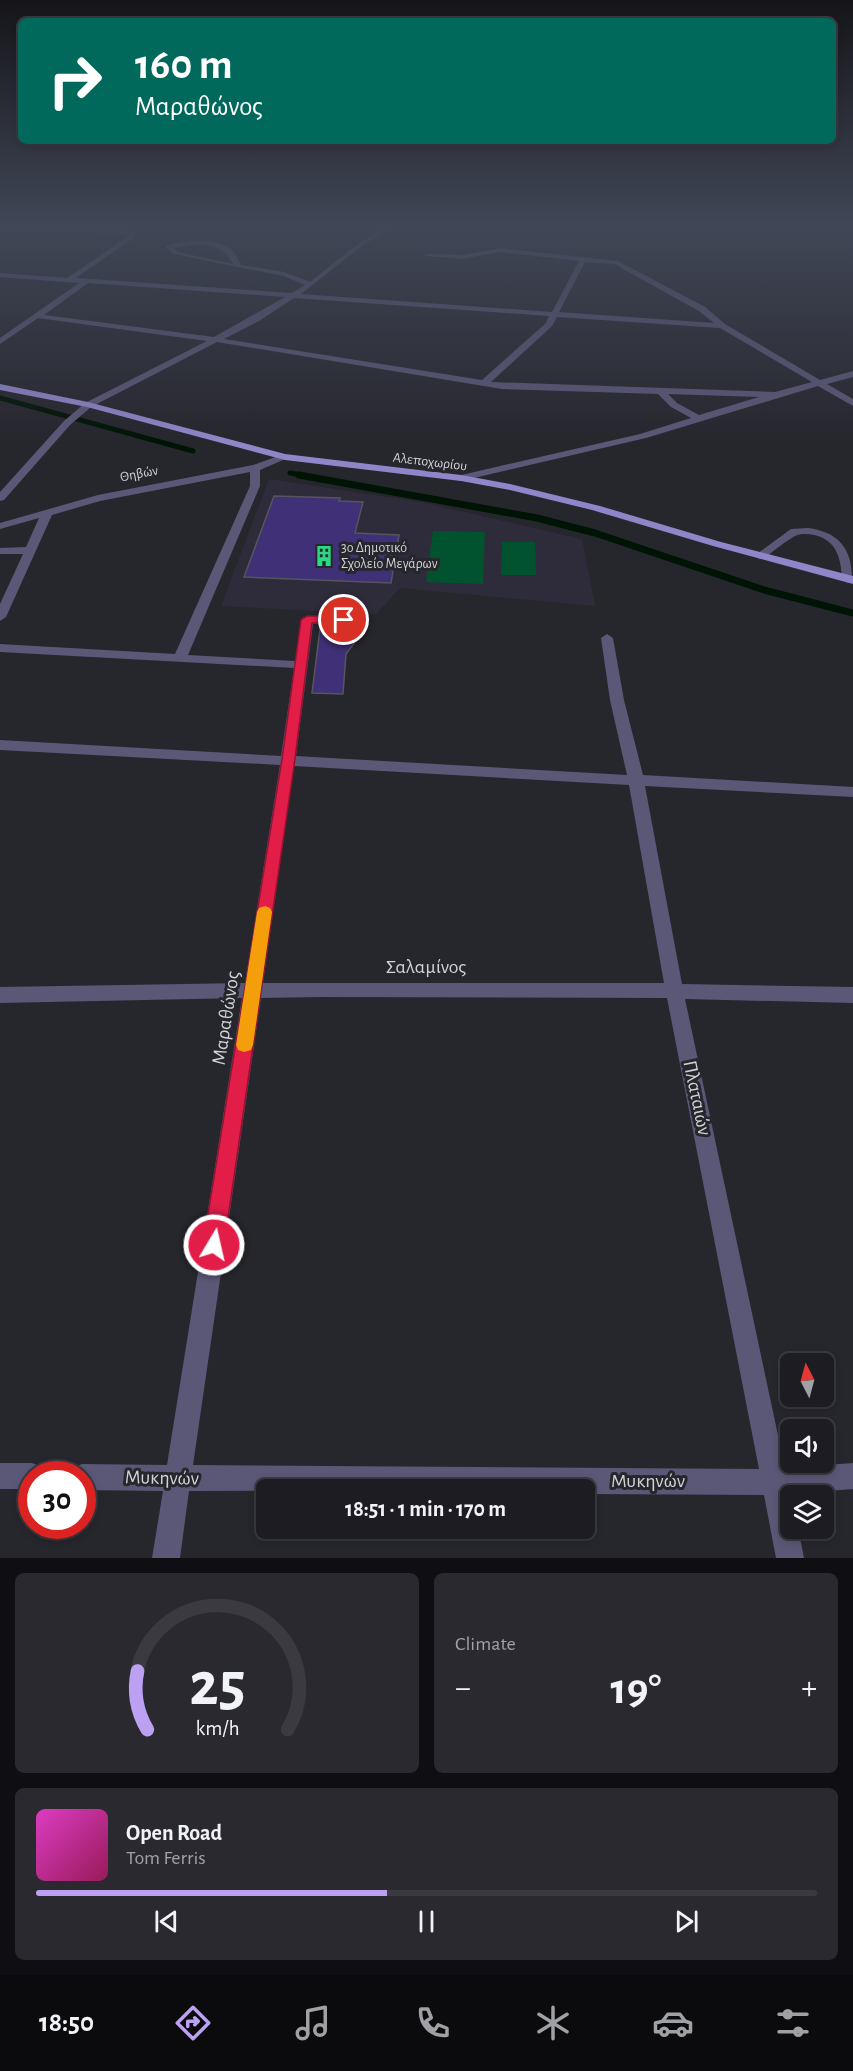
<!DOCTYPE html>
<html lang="en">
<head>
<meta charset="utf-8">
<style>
  :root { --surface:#1c1c22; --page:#29292f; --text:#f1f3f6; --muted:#a0a1a5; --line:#3a3a40; --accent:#bca0f2 }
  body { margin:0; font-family:"Alegreya Sans",sans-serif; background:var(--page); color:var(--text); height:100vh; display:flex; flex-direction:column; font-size:22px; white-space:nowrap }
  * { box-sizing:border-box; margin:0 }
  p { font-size:20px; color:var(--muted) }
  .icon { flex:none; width:33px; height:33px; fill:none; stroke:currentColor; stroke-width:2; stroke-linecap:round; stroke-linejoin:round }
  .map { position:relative; height:1558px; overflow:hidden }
  .details { display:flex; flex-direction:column; gap:15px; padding:15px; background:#0f0f13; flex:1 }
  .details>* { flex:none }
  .banner { position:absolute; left:18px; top:18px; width:818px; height:126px; border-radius:9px; box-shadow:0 3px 9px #0003,0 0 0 2px var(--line); background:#00695c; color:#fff; overflow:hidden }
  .needle { width:39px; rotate:354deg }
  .buttons { position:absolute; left:780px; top:1353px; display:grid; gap:12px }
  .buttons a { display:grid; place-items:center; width:54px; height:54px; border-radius:9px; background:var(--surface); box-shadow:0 3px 9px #0003,0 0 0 2px var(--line); font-size:30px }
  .speed { position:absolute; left:18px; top:1461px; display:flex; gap:12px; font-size:30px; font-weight:700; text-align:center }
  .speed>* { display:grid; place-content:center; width:78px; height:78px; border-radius:50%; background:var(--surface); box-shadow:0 3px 9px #0003,0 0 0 2px var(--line); line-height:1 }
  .speed .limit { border:9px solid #d22; background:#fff; color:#111 }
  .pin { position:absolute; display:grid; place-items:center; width:51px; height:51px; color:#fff; margin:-26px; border:3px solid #fff; border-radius:50%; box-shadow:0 2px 6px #0007 }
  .me { position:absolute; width:66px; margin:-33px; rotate:9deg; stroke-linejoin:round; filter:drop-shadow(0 0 4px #0008) }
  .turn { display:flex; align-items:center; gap:21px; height:126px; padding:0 18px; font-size:27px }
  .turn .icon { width:78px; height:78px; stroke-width:2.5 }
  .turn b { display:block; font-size:42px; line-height:51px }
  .big { font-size:45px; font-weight:700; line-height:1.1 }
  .details .widget { flex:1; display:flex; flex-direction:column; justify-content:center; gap:9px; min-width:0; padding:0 21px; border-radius:9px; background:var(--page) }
  .details .dial { align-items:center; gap:0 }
  .dial svg { height:156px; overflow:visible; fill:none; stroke:var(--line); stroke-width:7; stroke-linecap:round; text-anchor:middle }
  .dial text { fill:var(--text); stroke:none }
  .song { display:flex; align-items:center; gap:18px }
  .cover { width:72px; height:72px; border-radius:9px; background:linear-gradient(135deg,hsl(310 70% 55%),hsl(330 70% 35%)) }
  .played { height:6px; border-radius:3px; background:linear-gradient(90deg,var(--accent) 45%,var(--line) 45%) }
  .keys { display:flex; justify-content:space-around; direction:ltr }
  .heat { display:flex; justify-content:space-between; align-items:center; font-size:33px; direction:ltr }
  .details .tiles { flex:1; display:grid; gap:15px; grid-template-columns:1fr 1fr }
  .widget:last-child { grid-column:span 2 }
  .trip { position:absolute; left:256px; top:1479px; width:339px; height:60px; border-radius:9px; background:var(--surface); box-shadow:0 3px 9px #0003,0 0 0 2px var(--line); font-weight:700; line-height:60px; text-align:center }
  .tab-bar { display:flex; height:96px; justify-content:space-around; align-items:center; background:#0b0b0e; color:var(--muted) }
  .tab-bar .icon { width:42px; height:42px }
  .tab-bar .on { color:var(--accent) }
  .tab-bar b { font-size:27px; color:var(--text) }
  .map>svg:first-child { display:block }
</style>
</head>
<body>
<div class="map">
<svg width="853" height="1558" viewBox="0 0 853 1558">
  <rect width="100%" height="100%" fill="#26262d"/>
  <path fill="#2e2c3a" d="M269 479 421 502 582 539 595 606 400 588 376 614 221 606Z"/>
  <path fill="#00532e" d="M433 531 485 532 483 584 426 582Z
    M502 542H535L536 575H501Z"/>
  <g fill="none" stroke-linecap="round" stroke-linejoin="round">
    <path stroke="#001406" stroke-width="5" d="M0 398 193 451
      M290 473 308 476"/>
    <path stroke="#001406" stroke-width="7" d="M299 475 537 518 595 533 764 590 853 613"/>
  </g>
  <path fill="#403077" stroke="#55555d" stroke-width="1.5" d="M274 496 340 498 339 501 363 502 355 533 399 535 391 583 244 577Z
    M320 629H365L346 654 343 694 312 693Z"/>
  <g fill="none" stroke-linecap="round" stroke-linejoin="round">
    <path fill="#5b5777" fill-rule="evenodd" d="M390 224H398L359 248 301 294 552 312 579 261 500 252 463 259 425 256 428 254 463 255 500 248 618 261 705 307 725 324 820 380 853 371V377L827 384 853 399V406L818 386 646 438 461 481 457 480V476L640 434 691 418 671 407 658 394 502 389 217 342 91 407 70 425 4 500 0 501V492L64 421 85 403 207 341 38 318 0 344V338L79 283 0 277V273L67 278 130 235 70 230 0 229V225L70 226 135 232V237L76 278 292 293 305 285 284 276 174 254 165 247C179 238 223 237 234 252 237 256 239 261 241 265L284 272 310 282 355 246ZM191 245C210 245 225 246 233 264L178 252 173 248ZM585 262 614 264 699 311 714 323 559 312ZM88 283 285 297 214 337 44 315ZM294 298 549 316 546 323 482 380 224 339 259 321ZM557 317 720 328 812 382 775 392 491 382 552 326ZM668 394 759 397 699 415 677 403Z
      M281 455 290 457 260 470V486L188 655 295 661 303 617H367L369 620 363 624H313L296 756 627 775 610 700 601 638 607 634 613 638 624 700 643 775 853 787V797L645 786 682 984 853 987V1003L685 999 785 1468 853 1463V1489L790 1494V1528H798L804 1558H776L764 1495 585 1494V1490L189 1491 180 1558H152L163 1491 82 1490V1474H70L73 1468 82 1464 167 1465 242 998 0 1003V987L245 983 280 765 0 750V740L281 756 294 668 0 652V644L175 654 250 486V472L100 501 52 515 6 617 0 621V604L23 554H0V548L26 547 39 518 0 529V523L98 495 253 465ZM294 766 629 785 664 983H263ZM320 997 667 998 759 1469 193 1465 261 998Z
      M808 528C838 532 853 548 852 582L848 583 842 579C841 559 837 540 814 535 808 534 801 533 795 536 784 542 774 551 764 558L760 559 754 556 791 529Z
      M0 1463H32L41 1467 44 1474H32V1489H0Z"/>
    <path fill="#8f85c8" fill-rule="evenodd" d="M0 384 88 402 285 454 461 475 510 484 600 506 721 542 853 576V584L713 546 592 510 510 490 461 481 285 460 87 407 0 390Z"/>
  </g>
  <linearGradient id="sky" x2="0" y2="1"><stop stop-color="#151519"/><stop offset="0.51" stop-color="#414757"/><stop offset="1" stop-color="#414757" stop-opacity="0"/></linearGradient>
  <rect width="853" height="442" fill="url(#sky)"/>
  <path fill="#e11d48" stroke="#92132f" stroke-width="1.5" d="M307 616H344L350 620 344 623H312L295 759 224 1245 221 1253 214 1256 206 1253 203 1245 282 759 301 620Z"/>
  <path fill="#f59e0b" d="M265 906 270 908 272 912 253 1045 251 1050 244 1052 238 1050 236 1045 257 912 259 908Z"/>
  <defs>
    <symbol id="building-bare" viewBox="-9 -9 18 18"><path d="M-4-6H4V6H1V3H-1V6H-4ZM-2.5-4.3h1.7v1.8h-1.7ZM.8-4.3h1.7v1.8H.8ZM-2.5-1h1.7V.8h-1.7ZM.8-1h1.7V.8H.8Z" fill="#2bd884" stroke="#26262d" stroke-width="2.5" paint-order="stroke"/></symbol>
  </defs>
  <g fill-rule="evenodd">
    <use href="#building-bare" x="309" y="541" width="30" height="30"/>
  </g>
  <g text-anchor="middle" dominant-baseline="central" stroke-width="6" stroke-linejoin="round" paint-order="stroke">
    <g font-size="14" fill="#d2d2d7" stroke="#26262d">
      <text transform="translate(430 462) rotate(7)">Αλεποχωρίου</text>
      <text transform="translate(139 474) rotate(-11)">Θηβών</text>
    </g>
    <g font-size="14" fill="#d2d2d7" stroke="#26262d" text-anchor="start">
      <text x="341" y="548">3ο Δημοτικό<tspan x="341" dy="16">Σχολείο Μεγάρων</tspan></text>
    </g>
    <g font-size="20" fill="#d2d2d7" stroke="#26262d">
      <text x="426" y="967">Σαλαμίνος</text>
      <text transform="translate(226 1018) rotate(-81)">Μαραθώνος</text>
      <text transform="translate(697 1098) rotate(78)">Πλαταιών</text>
      <text transform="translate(162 1478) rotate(1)">Μυκηνών</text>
      <text x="648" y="1481">Μυκηνών</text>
    </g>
  </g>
</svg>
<div class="buttons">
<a><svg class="needle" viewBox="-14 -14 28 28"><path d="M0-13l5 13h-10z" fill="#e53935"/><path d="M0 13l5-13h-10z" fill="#a0a1a5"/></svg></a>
<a><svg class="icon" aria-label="sound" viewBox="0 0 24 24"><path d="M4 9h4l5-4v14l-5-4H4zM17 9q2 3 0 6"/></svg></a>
<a><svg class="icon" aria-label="layers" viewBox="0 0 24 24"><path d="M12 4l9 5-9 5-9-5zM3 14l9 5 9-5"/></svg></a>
</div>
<div class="speed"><div class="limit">30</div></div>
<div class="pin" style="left:344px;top:620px;background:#d93025"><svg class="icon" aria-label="arrive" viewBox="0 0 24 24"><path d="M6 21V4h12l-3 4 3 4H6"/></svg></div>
<svg class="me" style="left:214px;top:1245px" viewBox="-20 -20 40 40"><circle r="17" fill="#e11d48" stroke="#fff" stroke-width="3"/><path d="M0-11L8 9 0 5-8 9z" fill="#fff"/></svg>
<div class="trip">18:51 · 1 min · 170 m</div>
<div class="banner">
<div class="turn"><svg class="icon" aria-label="right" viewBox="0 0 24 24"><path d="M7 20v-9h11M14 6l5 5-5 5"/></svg><div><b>160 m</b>Μαραθώνος</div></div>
</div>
</div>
<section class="details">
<div class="tiles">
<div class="widget dial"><svg viewBox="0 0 100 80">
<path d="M14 69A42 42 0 1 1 86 69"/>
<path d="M14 69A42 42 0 0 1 9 39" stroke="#bca0f2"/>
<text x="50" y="56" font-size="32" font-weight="700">25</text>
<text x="50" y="72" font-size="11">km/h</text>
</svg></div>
<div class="widget"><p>Climate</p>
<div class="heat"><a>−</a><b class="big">19°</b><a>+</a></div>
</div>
<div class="widget">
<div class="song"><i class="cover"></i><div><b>Open Road</b><p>Tom Ferris</p></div></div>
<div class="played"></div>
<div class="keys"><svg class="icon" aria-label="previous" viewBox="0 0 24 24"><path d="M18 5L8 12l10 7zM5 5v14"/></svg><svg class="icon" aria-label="pause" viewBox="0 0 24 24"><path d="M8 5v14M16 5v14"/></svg><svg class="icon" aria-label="next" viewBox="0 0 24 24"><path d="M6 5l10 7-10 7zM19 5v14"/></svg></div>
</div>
</div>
</section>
<nav class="tab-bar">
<b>18:50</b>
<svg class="icon on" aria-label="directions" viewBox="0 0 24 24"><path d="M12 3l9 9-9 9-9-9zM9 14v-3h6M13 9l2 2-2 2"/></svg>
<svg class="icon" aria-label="music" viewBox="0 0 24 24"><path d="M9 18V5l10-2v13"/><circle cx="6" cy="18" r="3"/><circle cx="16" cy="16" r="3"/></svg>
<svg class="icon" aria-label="phone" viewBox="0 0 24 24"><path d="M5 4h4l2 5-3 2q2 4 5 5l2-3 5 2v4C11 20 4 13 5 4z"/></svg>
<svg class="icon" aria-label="climate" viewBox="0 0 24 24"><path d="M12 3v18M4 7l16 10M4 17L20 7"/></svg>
<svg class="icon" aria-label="car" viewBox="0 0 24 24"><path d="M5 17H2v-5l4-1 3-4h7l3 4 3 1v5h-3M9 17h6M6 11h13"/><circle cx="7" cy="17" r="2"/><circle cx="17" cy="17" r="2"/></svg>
<svg class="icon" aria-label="filters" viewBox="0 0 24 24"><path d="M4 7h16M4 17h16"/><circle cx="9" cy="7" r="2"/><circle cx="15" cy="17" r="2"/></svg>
</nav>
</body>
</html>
